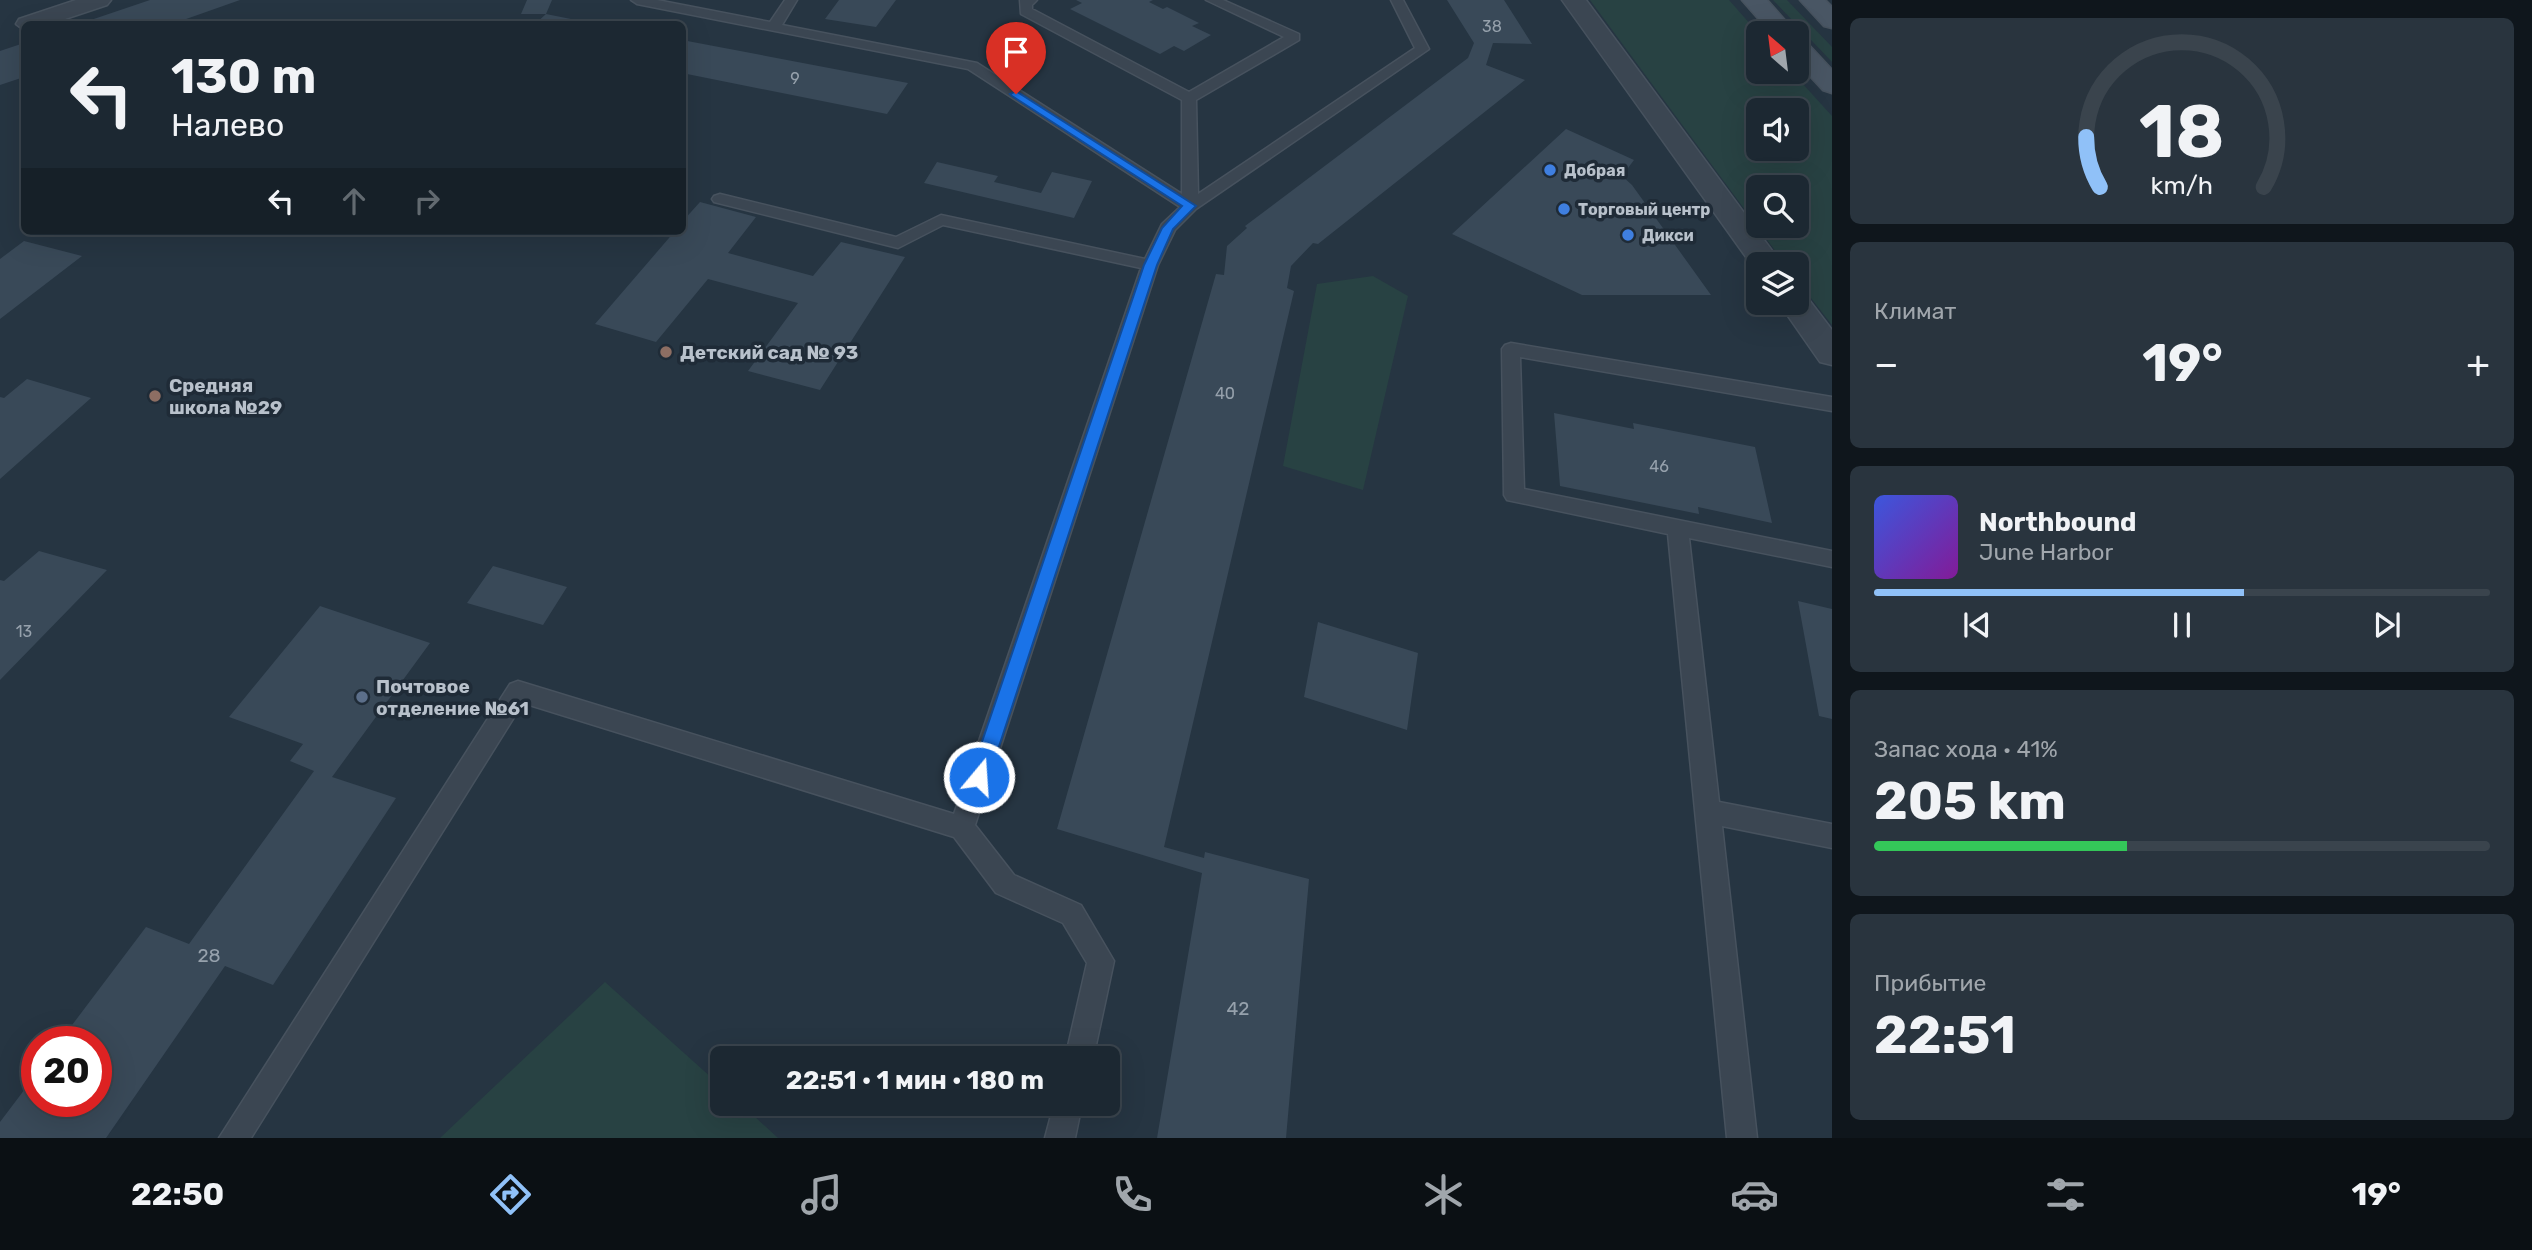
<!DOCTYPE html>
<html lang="ru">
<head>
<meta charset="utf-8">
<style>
  :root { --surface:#1c2832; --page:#29343e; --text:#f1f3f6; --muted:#a0a6ac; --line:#3a444d; --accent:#90c1f8 }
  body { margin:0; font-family:Rubik,sans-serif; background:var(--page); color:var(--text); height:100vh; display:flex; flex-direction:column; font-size:26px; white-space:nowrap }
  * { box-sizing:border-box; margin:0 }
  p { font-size:23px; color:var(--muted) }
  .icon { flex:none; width:38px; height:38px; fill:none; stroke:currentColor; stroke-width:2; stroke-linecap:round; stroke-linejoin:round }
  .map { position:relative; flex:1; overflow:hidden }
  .side { display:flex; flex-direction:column; gap:18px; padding:18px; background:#0f161c; width:700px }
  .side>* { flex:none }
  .banner { position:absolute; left:21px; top:21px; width:665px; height:214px; border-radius:10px; box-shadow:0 7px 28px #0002,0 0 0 2px var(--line); background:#1c2832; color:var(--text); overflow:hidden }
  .needle { width:46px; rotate:332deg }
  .tools { position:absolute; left:1746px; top:21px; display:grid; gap:14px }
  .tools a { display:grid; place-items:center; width:63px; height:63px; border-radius:10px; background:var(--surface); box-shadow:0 7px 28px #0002,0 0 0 2px var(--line); font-size:35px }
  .speed { position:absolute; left:21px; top:1026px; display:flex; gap:14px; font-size:35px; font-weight:700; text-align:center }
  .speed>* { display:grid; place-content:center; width:91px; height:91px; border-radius:50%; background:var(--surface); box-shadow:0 7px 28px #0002,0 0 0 2px var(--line); line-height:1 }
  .speed .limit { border:10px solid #d22; background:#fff; color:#111 }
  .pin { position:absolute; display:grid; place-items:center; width:60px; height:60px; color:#fff; margin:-72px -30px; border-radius:50% 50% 50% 0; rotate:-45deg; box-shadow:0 0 7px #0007 }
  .pin .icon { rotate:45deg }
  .me { position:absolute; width:77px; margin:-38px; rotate:18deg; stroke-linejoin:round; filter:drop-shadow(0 0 5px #0008) }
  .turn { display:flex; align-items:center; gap:24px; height:147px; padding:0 35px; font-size:32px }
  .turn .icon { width:91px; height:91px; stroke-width:2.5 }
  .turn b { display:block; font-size:49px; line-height:60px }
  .lanes { display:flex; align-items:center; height:66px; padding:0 35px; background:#0003; justify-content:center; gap:35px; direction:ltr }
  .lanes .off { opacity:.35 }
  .big { font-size:52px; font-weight:700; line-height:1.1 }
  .side .widget { flex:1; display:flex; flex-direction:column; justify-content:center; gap:10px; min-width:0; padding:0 24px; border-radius:10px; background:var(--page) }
  .side .dial { align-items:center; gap:0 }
  .dial svg { height:182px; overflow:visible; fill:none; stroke:var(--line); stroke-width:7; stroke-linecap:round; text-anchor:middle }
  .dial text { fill:var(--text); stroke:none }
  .song { display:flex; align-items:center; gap:21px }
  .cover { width:84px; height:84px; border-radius:10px; background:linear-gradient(135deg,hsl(230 70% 55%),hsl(290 70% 35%)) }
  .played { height:7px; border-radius:4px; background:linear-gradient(90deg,var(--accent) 60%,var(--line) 60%) }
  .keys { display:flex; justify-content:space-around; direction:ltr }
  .heat { display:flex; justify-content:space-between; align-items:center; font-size:38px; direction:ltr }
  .charge { height:10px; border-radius:5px; background:linear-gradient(90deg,#34c759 41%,var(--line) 0) }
  .trip { position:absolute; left:710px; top:1046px; width:410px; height:70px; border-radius:10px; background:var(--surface); box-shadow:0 7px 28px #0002,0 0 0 2px var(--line); font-weight:700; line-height:70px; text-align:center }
  .tabs { display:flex; height:112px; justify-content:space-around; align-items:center; background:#0b1014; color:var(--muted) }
  .tabs .icon { width:49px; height:49px }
  .tabs .selected { color:var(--accent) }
  .tabs b { font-size:32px; color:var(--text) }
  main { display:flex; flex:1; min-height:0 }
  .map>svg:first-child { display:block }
</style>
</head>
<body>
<main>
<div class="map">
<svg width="1832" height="1138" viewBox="0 0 1832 1138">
  <rect width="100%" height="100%" fill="#263542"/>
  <path fill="#284243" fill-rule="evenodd" d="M1590 0H1729L1759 34V72H1792L1832 116V325L1797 280V264H1785ZM1797 110V149H1759V110ZM1797 187V226H1759V187Z
    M1773 0H1787L1832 47V62Z
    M1373 276 1408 296 1363 490 1283 466 1317 284Z
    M605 982 723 1088V1104H741L778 1138H440Z"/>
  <path fill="#394958" d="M150 0H240L172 24H79Z
    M527 0H552L546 14H521Z
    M839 0H896L876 27 825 19Z
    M1076 0H1153L1149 2 1163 9 1167 7 1199 23 1192 26 1211 35 1184 51 1174 46 1160 54 1070 9 1082 3Z
    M1447 0H1504L1532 44 1493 43 1486 65 1525 80 1318 244 1313 243 1291 266 1287 288 1294 291 1164 847 1204 858 1205 852 1309 879 1286 1138H1157L1202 873 1057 829 1216 274 1224 275 1227 246 1247 228 1245 226 1468 58 1474 43Z
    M546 14 591 23V24H535Z
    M682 40 908 83 887 114 682 73Z
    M24 43V77L0 85V51Z
    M1566 129 1634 160 1622 176 1632 185 1711 295H1582L1452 234Z
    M937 162 998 176 994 182 1041 193 1052 172 1092 181 1074 218 924 183Z
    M700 202 756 217 728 253 813 276 841 242 905 257 820 390 748 371 798 303 708 279 656 342 595 324 675 231H682V222Z
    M24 241 82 256 0 319V259Z
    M27 379 91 398 0 479V397L4 398Z
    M1554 413 1634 429 1633 423 1755 447 1772 523 1698 507 1699 514 1560 486Z
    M39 551 107 570 0 680V580L4 581Z
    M493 566 567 587 543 625 467 603Z
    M1798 601 1832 609V719L1819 716Z
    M320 606 430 643 332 777 396 798 273 985 225 966 106 1138H0V1122L37 1073V1101H96V1041H60L146 927 189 944 314 771 290 761 303 744 229 717Z
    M1318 622 1418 653 1407 730 1304 697Z"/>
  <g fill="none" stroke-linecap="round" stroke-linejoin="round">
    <defs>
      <path id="service" d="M631 0H657L770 22 785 0H797L782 25 977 63 1182 194V100L1021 14 1020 0H1037L1032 5V9L1189 92 1284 37 1206 0H1223L1299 34V40L1196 100 1198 194 1415 48 1391 0H1403L1429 49 1196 209 1175 230 1158 265 975 825 1014 875 1081 905 1114 961 1093 1059H1065L1087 963 1063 923 996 893 954 837 523 703 251 1138H219L510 684 518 681 954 814 1141 268 943 225 898 248 714 202 712 199 714 196 720 194 896 237 941 215 1145 259 1162 224 1180 207 968 69 637 4Z
        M1511 343 1832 397V411L1520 357 1524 489 1832 551V567L1689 538 1719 802 1832 824V848L1722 826 1757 1138H1727L1668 534 1507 500 1504 495 1502 349 1505 345Z
        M1054 1104H1082L1075 1138H1045Z"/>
      <path id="minor" d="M76 0H111L107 5 50 24H24V30L16 24 19 19Z
        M1562 0H1586L1782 264H1759V272L1756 271Z
        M1797 293 1806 296 1832 330V365L1820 362 1779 303H1797Z"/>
      <path id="secondary" d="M1742 0H1767L1796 33H1771Z
        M1800 0H1825L1832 7V28L1824 26Z
        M1797 40 1806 42 1832 70V93L1823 90 1797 62Z"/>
    </defs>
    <use href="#service" stroke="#47525e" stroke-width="3"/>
    <use href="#minor" stroke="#47525e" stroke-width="3"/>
    <use href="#secondary" stroke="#47525e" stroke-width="3"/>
    <use href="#service" fill="#3b4652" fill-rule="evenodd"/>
    <use href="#minor" fill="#3b4652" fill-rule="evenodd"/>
    <use href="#secondary" fill="#495664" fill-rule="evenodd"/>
  </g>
  <path fill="#1a73e8" stroke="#114b97" stroke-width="2" d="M1016 91 1196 206 1173 229 1157 265 989 777 986 783 979 785 973 783 970 777 1144 265 1162 228 1182 206 1012 96 1010 94Z"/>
  <g fill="#3f7fe0" stroke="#1f2b37" stroke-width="2.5">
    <circle cx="1550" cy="170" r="7"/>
    <circle cx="1564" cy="209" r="7"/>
    <circle cx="1628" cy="235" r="7"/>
  </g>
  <g fill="#8d6e63" stroke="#1f2b37" stroke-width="2.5">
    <circle cx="666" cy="352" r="7"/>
    <circle cx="155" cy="396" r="7"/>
  </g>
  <circle fill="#5c6f8a" stroke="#1f2b37" stroke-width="2.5" cx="362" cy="697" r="7"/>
  <g text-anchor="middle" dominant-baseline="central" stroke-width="7" stroke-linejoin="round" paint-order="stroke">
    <g font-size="16" fill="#96a1ac">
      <text x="1492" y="26">38</text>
      <text x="795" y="78">9</text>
      <text x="1225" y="393">40</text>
      <text x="1659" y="466">46</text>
      <text x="24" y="631">13</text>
    </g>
    <g font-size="16" font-weight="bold" fill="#b8c1cb" stroke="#1f2b37" text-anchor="start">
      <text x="1564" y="170">Добрая</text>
      <text x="1578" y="209">Торговый центр</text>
      <text x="1642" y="235">Дикси</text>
    </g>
    <g font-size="19" font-weight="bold" fill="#b8c1cb" stroke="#1f2b37" text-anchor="start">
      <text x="680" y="352">Детский сад № 93</text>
      <text x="169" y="385">Средняя<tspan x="169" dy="22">школа №29</tspan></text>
      <text x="376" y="686">Почтовое<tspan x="376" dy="22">отделение №61</tspan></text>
    </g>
    <g font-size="19" fill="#96a1ac">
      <text x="209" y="955">28</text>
      <text x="1238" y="1008">42</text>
    </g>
  </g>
</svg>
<div class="tools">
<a><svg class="needle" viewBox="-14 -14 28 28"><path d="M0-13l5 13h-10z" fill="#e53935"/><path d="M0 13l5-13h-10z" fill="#a0a6ac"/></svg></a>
<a><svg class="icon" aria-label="sound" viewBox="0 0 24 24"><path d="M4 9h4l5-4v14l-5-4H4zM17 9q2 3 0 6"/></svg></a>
<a><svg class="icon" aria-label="search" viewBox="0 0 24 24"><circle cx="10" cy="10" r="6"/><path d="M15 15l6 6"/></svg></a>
<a><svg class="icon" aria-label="layers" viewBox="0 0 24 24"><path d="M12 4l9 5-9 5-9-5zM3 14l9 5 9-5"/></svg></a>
</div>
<div class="speed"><div class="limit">20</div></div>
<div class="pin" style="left:1016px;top:94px;background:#d93025"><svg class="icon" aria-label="arrive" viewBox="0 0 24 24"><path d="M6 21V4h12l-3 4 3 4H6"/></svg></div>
<svg class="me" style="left:979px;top:777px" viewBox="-20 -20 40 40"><circle r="17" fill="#1a73e8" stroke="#fff" stroke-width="3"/><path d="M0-11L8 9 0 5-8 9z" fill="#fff"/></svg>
<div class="trip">22:51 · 1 мин · 180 m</div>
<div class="banner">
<div class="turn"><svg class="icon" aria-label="left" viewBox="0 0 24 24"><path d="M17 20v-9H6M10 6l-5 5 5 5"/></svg><div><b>130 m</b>Налево</div></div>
<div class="lanes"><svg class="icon" aria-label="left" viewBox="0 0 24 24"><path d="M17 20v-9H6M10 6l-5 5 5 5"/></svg><svg class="icon off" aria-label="ahead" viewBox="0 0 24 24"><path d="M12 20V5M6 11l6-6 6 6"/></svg><svg class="icon off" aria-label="right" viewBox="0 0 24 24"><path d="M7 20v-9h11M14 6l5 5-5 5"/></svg></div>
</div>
</div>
<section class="side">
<div class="widget dial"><svg viewBox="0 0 100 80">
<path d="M14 69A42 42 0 1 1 86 69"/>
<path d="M14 69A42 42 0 0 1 8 47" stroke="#90c1f8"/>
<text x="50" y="56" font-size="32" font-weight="700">18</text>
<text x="50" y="72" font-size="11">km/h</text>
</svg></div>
<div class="widget"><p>Климат</p>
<div class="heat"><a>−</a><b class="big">19°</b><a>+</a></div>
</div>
<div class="widget">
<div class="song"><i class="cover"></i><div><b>Northbound</b><p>June Harbor</p></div></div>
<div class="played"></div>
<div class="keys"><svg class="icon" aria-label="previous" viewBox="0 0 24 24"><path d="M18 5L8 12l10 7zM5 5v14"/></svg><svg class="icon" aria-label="pause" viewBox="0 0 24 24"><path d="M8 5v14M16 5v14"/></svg><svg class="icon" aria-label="next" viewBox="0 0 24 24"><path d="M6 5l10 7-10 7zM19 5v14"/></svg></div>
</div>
<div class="widget"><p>Запас хода · 41%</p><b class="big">205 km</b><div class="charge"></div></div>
<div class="widget"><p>Прибытие</p><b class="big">22:51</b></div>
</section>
</main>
<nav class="tabs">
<b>22:50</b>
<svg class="icon selected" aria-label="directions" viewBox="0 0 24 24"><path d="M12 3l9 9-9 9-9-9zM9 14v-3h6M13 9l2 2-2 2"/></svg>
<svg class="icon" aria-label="music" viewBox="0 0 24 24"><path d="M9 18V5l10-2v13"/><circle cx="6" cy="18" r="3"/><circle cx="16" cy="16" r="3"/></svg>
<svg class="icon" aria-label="phone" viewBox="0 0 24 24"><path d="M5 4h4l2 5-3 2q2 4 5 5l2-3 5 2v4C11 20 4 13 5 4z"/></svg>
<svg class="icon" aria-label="climate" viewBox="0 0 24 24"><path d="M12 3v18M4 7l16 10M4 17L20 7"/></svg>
<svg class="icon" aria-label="car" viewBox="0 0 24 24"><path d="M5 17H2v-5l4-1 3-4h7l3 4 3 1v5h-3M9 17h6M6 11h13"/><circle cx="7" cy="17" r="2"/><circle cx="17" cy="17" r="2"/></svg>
<svg class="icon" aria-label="filters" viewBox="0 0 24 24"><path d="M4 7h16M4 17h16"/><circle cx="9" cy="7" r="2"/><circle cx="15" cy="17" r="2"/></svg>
<b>19°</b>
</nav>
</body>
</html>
